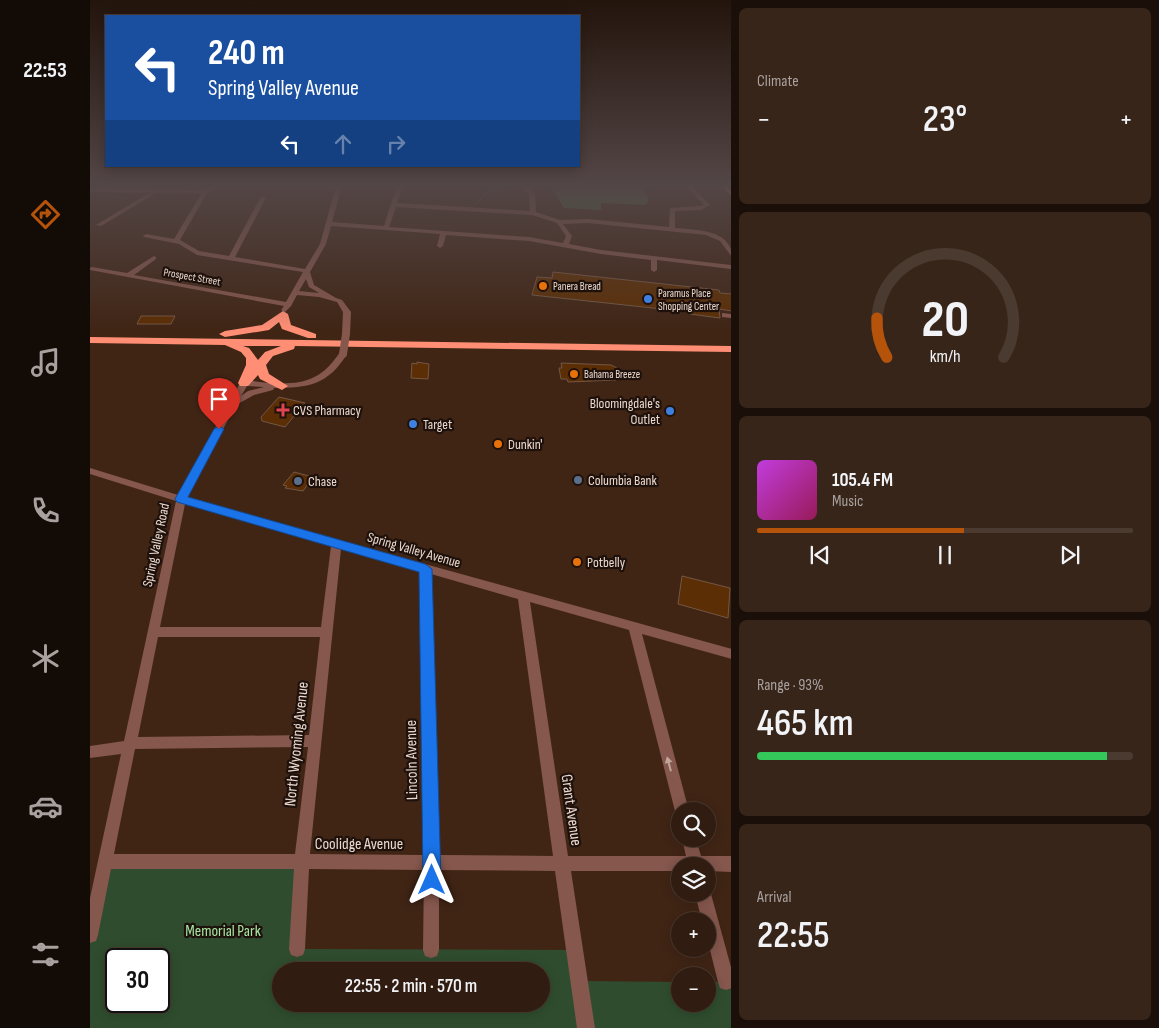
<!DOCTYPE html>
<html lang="en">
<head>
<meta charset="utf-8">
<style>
  :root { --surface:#301c10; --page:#382519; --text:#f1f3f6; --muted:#a8a19f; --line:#4b3a30; --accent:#b45309 }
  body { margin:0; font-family:"Sofia Sans Condensed",sans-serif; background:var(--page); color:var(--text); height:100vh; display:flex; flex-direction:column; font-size:19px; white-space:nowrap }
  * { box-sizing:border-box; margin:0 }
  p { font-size:16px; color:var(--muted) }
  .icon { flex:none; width:28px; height:28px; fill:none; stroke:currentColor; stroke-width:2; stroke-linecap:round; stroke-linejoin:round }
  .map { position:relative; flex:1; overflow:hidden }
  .drawer { display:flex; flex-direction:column; gap:8px; padding:8px; background:#1a0f09; width:428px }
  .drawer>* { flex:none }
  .guide { position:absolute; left:15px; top:15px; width:475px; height:152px; border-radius:0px; box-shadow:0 2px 12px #0003,0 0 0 1px var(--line); background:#1a4fa0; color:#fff; overflow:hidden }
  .controls { position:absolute; left:581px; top:802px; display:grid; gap:10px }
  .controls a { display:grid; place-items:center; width:45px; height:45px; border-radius:50%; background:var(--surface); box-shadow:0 2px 12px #0003,0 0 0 1px var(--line); font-size:25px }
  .speed { position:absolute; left:15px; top:948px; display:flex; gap:10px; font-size:25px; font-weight:700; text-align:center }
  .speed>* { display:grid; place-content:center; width:65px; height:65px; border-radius:50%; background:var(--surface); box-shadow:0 2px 12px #0003,0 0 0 1px var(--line); line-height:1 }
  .speed .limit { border:2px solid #111; border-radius:8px; background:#fff; color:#111 }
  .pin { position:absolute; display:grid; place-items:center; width:42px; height:42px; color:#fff; margin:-51px -21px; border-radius:50% 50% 50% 0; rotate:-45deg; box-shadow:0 0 5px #0007 }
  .pin .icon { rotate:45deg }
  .me { position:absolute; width:55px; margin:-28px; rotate:0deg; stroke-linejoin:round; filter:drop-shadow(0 0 4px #0008) }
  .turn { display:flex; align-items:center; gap:18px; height:105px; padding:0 20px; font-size:22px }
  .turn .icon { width:65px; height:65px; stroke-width:2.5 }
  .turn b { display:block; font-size:35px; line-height:42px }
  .lanes { display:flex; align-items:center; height:48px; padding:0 20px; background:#0003; justify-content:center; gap:25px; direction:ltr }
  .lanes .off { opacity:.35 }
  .big { font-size:38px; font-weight:600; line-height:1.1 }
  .drawer .widget { flex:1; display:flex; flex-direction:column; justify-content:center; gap:8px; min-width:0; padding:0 18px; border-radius:8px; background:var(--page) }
  .drawer .dial { align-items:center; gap:0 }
  .dial svg { height:130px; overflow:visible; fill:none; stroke:var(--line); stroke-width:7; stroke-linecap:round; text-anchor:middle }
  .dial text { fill:var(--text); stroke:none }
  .song { display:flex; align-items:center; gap:15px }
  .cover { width:60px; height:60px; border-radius:8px; background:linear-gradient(135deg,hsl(290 70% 55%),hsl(330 70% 35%)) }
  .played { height:5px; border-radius:2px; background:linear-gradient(90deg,var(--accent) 55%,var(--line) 55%) }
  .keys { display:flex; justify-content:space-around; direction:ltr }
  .heat { display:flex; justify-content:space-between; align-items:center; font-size:28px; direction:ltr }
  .charge { height:8px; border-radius:4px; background:linear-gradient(90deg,#34c759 93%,var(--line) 0) }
  .trip { position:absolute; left:182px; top:962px; width:278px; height:50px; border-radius:25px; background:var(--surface); box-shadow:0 2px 12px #0003,0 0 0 1px var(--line); font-weight:600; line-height:50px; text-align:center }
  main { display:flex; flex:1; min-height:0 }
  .tab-bar { display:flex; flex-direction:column; width:90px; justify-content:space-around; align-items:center; background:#130b06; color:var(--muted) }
  .tab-bar .icon { width:35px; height:35px }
  .tab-bar .active { color:var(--accent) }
  .tab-bar b { font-size:22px; color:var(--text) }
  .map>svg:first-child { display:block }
</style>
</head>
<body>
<main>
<nav class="tab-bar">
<b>22:53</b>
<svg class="icon active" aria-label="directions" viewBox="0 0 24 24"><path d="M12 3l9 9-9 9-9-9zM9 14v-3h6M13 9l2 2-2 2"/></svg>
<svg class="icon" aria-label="music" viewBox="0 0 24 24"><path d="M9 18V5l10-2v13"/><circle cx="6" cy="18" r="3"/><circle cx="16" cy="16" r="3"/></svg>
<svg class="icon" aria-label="phone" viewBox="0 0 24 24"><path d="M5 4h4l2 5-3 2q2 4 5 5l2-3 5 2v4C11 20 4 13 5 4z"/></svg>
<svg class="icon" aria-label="climate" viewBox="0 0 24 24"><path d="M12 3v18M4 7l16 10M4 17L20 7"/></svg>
<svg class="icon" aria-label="car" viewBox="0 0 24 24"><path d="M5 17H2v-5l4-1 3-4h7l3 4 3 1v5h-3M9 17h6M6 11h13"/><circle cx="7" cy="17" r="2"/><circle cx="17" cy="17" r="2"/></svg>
<svg class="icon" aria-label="filters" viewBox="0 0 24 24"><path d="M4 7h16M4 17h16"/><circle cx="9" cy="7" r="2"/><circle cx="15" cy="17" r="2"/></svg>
</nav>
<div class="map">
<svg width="642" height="1028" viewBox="0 0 642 1028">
  <rect width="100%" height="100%" fill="#402515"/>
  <path fill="#2f4d2e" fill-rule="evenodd" d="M16 861 212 862 207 949 484 950 489 981 590 982V1004H618V982H641V1028H0V935ZM26 959H69V1001H26ZM191 971H451V1004H191Z"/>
  <path fill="#426c41" d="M460 186H556L553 192 559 198 556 205 511 203V210L474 208Z"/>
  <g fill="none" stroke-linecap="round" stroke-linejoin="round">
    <path stroke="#346a8f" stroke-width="1" d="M387 204 394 194 414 186"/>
  </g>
  <path fill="#5b2e05" stroke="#745744" d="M463 272 629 290 630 293 642 294V311L629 309 630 318 600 314V312L442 295 447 277 462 278Z
    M51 316H85L81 324H47Z
    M327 362 339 364 338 379 321 378 322 363 327 364Z
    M471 363 521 365 527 368 530 377H525L526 380 478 382 477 379H471L469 368H472Z
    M189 397 215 403 195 427 172 421 171 417Z
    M204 472 223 477 213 491 195 488 197 486 193 485Z
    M592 576 640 588 638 618 588 604Z"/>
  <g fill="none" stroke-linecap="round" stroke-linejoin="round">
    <path fill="#85574d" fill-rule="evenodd" d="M123 186H130L117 193 90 240 109 251 139 256 170 198 173 196 176 198 145 257 215 269 230 244 246 186H252L242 222 294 226 305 191 310 186H316L311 192 307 203 440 211 439 195 428 186H435L445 194 446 212 470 220 498 219 579 227 580 208 610 206 614 205 596 186H602L620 205 611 210 585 211V228C605 230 642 229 642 257L630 241 616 235 498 223 473 224 482 236 479 244 511 250 642 265V269L567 260V270L564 272 561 270V260L511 254 439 241 356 235 353 246 350 248 347 246 350 234 241 226 236 244 220 272 224 285 246 298 252 300 261 312 260 334 256 336 252 334 253 312 247 302 229 297 207 295 201 306 195 312 191 310 194 306 0 270V268L2 267 37 273 64 256 66 257V259L44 275 196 302 213 272 107 255 89 244 54 237 53 236 56 234 84 239 111 194 66 193 11 226 6 225 59 193 0 192V188L114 190ZM306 207 442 215 467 223 476 236 473 243 439 237 299 227ZM216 279 219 287 229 293 209 291Z
      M632 313 642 314V318L632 317Z
      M250 352H253L257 354C238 385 218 388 184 388L183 390 164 395 146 405 96 498 642 649V659L552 634 599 811H590V817L587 816 585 811 539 630 440 602 478 856H596L592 839H606L611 856H642V872L618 871V866H590V871H481L505 1028H487L465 871 349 870V950L347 956 341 958 335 956 333 950 334 870 219 869 215 949 213 955 207 957 201 955 199 949 204 869H21L8 935 6 941 0 943V898L31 754 0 758V746L34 741 86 501 0 474V468L88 495 151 381C160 380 170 382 179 383 212 385 231 381 250 352ZM157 386 174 387 158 391 151 396ZM95 504 241 546 231 627H70ZM251 549 330 571 334 855 220 854ZM341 574 428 599 463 856 349 855ZM68 637H230L219 735 48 737ZM218 747 205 854H24L45 749Z
      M618 888 621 894 642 971V988L636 990 630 988 628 982 618 942V921H612L605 894H618Z"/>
    <path fill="#dd7f6a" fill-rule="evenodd" d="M630 186H637L642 190V196Z"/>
    <path fill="#ff8e75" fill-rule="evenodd" d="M193 311 198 314 201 325 226 334V338H218L192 329 189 322 179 330 135 337 129 334 135 331 172 325Z
      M0 337 642 346V352L205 346 204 349 183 356 176 365 179 374 198 386 192 390 170 379 168 375 158 386H150L148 383 156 365V358L151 352 135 345 0 343ZM153 346H191L175 352 168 360 159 348Z"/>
    <path stroke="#85574d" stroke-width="8" d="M253 354 256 334"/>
  </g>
  <defs><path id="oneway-solid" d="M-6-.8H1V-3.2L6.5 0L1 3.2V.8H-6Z" transform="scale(1.25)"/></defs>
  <use fill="#c2a59b" href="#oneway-solid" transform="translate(579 764) rotate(-105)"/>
  <linearGradient id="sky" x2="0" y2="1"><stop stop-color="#23140c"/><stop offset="0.56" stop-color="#534646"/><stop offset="1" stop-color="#534646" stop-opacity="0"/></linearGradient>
  <rect width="642" height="330" fill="url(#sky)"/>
  <path fill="#1a73e8" stroke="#114b97" d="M129 426 134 429 98 497 335 564 342 569 351 880 348 886 342 888 336 886 333 880 329 572 87 502 85 499 124 429Z"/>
  <g fill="#e8710a" stroke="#1e110b" stroke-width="2">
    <circle cx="453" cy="286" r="5"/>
    <circle cx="484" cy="374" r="5"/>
    <circle cx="408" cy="444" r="5"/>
    <circle cx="487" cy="562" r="5"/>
  </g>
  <g fill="#3f7fe0" stroke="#1e110b" stroke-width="2">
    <circle cx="558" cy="299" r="5"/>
    <circle cx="580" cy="411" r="5"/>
    <circle cx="323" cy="424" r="5"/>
  </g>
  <path fill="#e0444e" stroke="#1e110b" stroke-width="2" d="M190.5 402.5h5v5h5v5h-5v5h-5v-5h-5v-5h5z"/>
  <g fill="#5c6f8a" stroke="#1e110b" stroke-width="2">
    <circle cx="488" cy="480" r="5"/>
    <circle cx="208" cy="481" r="5"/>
  </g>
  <g text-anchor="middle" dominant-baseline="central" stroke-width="4.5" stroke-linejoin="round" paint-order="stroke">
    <g font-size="11" fill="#ebd9cf" stroke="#1e110b">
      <text transform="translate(102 277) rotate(10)">Prospect Street</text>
    </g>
    <g font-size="11" fill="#ebd9cf" stroke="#1e110b" text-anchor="start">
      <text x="463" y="286">Panera Bread</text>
      <text x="568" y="293">Paramus Place<tspan x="568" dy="13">Shopping Center</tspan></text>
      <text x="494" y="374">Bahama Breeze</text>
    </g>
    <g font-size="14" fill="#ebd9cf" stroke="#1e110b" text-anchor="start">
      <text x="570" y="403" text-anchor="end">Bloomingdale's<tspan x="570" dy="16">Outlet</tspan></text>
      <text x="203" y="410">CVS Pharmacy</text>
      <text x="333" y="424">Target</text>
      <text x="418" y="444">Dunkin'</text>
      <text x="498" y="480">Columbia Bank</text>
      <text x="218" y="481">Chase</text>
      <text x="497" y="562">Potbelly</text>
    </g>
    <g font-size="14" fill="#ebd9cf" stroke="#1e110b">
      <text transform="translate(66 545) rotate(-78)">Spring Valley Road</text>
      <text transform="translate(324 550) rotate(16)">Spring Valley Avenue</text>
    </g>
    <g font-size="16" fill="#ebd9cf" stroke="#1e110b">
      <text transform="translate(207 744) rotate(-84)">North Wyoming Avenue</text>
      <text transform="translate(322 760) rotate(-91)">Lincoln Avenue</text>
      <text transform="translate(481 810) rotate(82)">Grant Avenue</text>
      <text x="269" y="844">Coolidge Avenue</text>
    </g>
    <g font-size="16" fill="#a6e6a3" stroke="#1e110b">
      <text x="133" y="931">Memorial Park</text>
    </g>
  </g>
</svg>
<div class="controls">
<a><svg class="icon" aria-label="search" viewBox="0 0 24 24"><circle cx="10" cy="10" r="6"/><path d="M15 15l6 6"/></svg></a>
<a><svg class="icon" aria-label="layers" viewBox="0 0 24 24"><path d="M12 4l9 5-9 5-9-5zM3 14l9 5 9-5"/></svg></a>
<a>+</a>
<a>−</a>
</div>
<div class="speed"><div class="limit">30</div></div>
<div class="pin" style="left:129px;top:429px;background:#d93025"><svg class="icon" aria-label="arrive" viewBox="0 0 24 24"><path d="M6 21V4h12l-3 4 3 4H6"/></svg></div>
<svg class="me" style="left:342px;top:880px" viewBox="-20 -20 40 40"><path d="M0-17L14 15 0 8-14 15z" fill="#1a73e8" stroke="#fff" stroke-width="4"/></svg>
<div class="trip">22:55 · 2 min · 570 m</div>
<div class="guide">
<div class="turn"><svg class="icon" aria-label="left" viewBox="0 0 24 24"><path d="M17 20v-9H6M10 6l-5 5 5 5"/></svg><div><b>240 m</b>Spring Valley Avenue</div></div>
<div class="lanes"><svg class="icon" aria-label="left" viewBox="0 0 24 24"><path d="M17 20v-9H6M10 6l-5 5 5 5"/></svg><svg class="icon off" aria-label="ahead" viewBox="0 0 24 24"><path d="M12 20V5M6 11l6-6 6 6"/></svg><svg class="icon off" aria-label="right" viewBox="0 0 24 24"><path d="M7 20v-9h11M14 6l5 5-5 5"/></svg></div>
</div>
</div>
<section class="drawer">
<div class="widget"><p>Climate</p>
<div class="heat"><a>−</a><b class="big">23°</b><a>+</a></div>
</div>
<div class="widget dial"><svg viewBox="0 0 100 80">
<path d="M14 69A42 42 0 1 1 86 69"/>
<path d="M14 69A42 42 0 0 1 8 45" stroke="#b45309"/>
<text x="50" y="56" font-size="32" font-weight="700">20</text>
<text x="50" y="72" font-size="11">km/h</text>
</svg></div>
<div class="widget">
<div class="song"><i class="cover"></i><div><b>105.4 FM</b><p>Music</p></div></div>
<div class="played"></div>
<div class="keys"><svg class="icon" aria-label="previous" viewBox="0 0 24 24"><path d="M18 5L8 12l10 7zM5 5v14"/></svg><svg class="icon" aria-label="pause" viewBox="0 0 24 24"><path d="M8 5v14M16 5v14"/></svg><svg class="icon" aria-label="next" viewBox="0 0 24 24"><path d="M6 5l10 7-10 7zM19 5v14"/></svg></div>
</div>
<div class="widget"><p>Range · 93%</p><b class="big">465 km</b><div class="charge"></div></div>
<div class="widget"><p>Arrival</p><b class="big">22:55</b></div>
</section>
</main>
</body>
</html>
